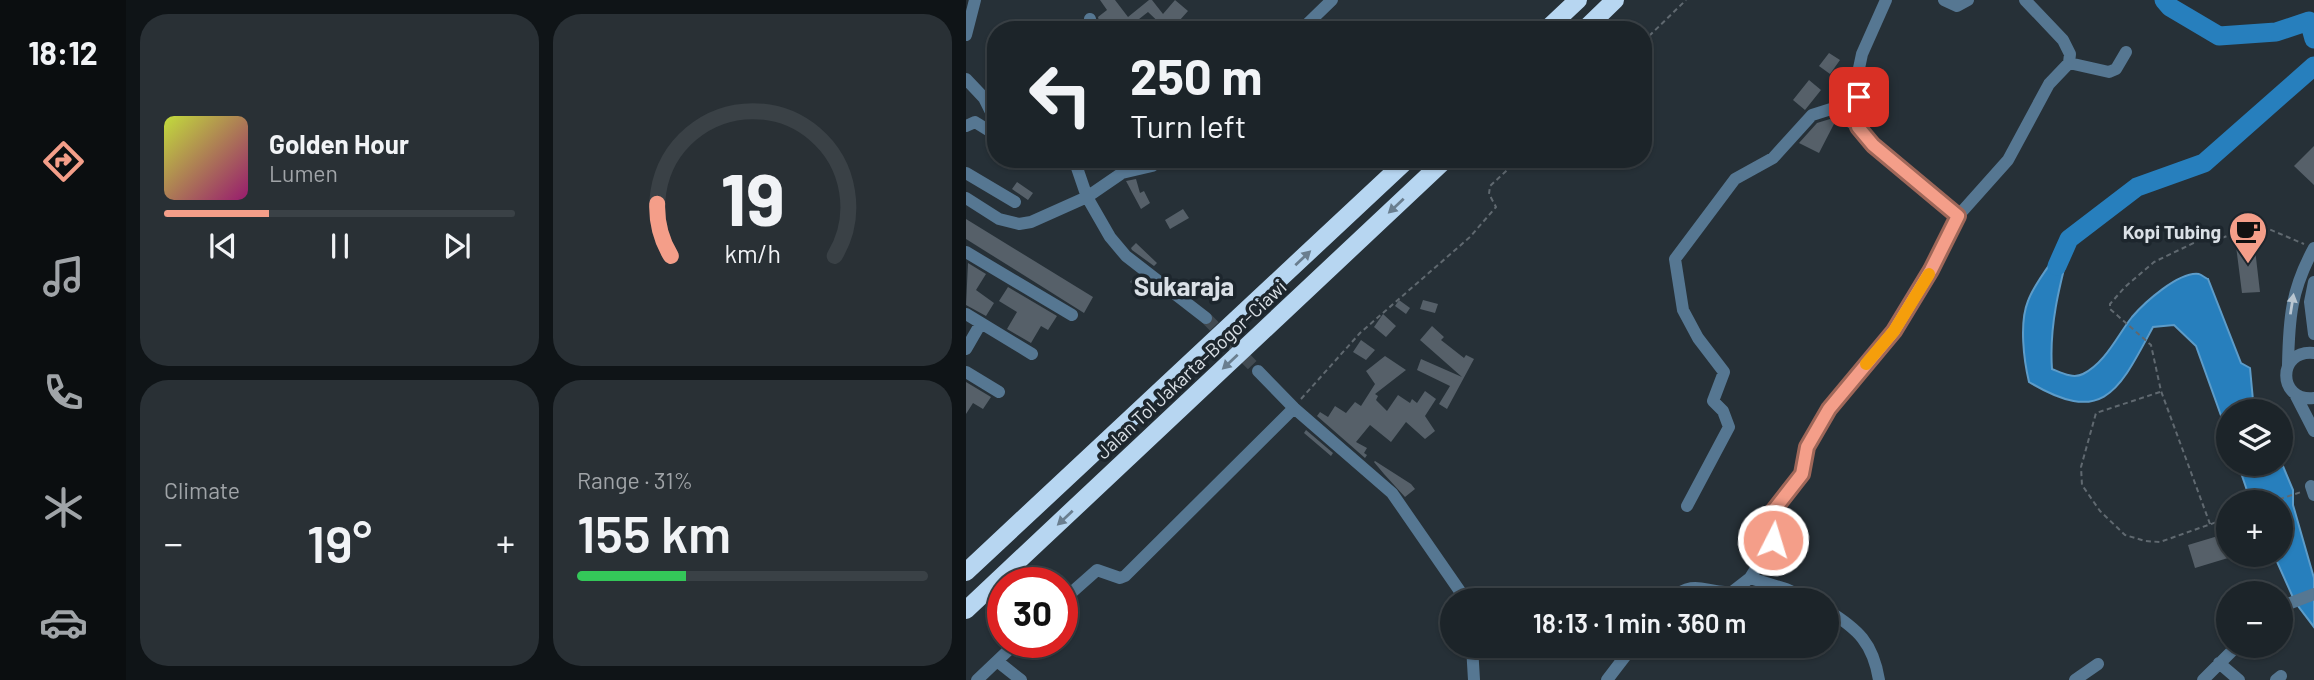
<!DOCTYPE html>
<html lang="en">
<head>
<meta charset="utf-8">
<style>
  :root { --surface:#1c2429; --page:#293035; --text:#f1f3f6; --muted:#a0a4a8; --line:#3a4146; --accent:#f49e89 }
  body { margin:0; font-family:Barlow,sans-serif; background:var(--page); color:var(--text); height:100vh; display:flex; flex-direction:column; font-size:26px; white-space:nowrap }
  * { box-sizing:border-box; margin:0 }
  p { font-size:23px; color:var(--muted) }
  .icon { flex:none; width:38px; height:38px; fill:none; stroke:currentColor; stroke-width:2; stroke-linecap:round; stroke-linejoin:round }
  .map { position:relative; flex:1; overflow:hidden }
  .sheet { display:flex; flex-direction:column; gap:14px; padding:14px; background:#0f1417; width:840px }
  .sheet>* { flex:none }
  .hud { position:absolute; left:21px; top:21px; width:665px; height:147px; border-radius:28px; box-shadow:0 2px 5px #0004,0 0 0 2px var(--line); background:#1c2429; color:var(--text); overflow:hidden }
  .fabs { position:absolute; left:1250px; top:399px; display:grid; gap:14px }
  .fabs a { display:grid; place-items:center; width:77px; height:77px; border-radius:50%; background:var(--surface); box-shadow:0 2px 5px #0004,0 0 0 2px var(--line); font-size:35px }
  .speed { position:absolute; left:21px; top:567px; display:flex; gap:14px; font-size:35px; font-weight:700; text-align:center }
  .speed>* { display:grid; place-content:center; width:91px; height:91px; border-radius:50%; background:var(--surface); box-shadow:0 2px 5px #0004,0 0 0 2px var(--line); line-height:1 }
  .speed .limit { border:10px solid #d22; background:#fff; color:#111 }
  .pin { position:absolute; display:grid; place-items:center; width:60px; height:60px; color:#fff; margin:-30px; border-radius:14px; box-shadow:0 4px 10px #0006 }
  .me { position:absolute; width:77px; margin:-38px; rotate:5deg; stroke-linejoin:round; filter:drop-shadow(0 0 5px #0008) }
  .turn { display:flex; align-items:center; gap:24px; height:147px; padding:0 28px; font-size:32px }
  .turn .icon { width:91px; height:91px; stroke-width:2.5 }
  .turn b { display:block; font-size:49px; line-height:60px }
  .big { font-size:52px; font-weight:600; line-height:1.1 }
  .sheet .tile { flex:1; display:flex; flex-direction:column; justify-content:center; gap:10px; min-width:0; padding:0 24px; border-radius:28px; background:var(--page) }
  .sheet .dial { align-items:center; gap:0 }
  .dial svg { height:182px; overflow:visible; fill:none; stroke:var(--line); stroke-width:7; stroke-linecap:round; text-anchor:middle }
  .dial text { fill:var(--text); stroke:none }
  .song { display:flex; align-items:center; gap:21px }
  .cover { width:84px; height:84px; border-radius:10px; background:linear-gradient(135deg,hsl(70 70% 55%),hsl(320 70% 35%)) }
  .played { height:7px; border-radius:4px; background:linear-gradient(90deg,var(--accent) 30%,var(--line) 30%) }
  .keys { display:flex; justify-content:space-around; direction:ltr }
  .heat { display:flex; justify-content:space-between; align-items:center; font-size:38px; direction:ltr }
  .charge { height:10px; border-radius:5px; background:linear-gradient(90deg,#34c759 31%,var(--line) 0) }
  .sheet .tiles { flex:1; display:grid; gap:14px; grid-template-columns:repeat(2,1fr) }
  .trip { position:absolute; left:474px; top:588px; width:399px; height:70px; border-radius:35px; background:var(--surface); box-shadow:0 2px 5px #0004,0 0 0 2px var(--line); font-weight:600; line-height:70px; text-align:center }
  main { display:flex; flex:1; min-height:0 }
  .menu { display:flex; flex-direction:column; width:126px; justify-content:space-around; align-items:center; background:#0b0e10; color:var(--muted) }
  .menu .icon { width:49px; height:49px }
  .menu .current { color:var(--accent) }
  .menu b { font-size:32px; color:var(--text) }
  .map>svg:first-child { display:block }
</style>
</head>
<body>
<main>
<nav class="menu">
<b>18:12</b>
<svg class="icon current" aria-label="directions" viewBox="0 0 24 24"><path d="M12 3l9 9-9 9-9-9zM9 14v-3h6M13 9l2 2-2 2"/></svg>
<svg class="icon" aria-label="music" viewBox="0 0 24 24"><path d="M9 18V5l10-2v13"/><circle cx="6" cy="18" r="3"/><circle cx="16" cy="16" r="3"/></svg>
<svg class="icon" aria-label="phone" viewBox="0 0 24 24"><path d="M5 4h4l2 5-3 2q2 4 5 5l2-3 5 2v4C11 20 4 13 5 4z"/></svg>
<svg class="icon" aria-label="climate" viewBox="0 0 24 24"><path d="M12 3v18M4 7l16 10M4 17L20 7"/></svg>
<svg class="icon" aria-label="car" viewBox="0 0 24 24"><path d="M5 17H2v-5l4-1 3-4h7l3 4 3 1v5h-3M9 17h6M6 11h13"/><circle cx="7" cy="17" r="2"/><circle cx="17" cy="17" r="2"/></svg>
</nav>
<section class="sheet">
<div class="tiles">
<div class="tile">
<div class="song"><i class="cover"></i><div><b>Golden Hour</b><p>Lumen</p></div></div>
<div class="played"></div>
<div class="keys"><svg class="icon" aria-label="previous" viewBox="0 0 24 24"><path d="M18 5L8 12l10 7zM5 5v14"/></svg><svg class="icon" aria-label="pause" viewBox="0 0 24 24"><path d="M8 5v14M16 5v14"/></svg><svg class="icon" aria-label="next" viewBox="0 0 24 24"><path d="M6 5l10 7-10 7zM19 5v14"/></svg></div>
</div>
<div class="tile dial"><svg viewBox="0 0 100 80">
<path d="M14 69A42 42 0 1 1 86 69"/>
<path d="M14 69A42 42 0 0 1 8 46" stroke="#f49e89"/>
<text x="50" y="56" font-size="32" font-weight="700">19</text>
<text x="50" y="72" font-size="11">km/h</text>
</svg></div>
<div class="tile"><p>Climate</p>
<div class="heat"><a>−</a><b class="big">19°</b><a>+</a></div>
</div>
<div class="tile"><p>Range · 31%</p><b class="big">155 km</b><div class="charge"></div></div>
</div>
</section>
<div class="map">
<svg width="1348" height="680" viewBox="0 0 1348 680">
  <rect width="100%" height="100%" fill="#263037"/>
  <path fill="#277fbd" stroke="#5d9cc9" stroke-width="2" d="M1101 244 1104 246C1093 287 1083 327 1086 369 1096 373 1107 379 1117 374 1140 362 1151 336 1166 317 1178 303 1213 271 1233 274 1234 274 1241 279 1242 279L1275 363 1284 368 1288 411H1262V435L1230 346 1208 325 1187 327C1153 390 1138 427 1063 382 1058 361 1053 323 1062 301 1068 284 1083 266 1094 250Z
    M1314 459 1327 490V505L1348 578V627L1329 602 1308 555H1314V502H1285L1272 464H1314Z"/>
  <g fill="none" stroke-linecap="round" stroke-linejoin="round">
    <path stroke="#277fbd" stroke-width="19" d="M1198 0 1204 7 1253 36 1310 32 1343 21 1348 39
      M1091 266 1103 239 1171 187 1238 163 1348 66"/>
  </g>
  <path fill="#566069" d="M134 0H149L162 17 183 0H186L197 14 209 0 222 11 205 30H201L182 12 168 23 173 30H147L141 23 135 29 132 17 141 10Z
    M863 53 874 60 864 74 853 66Z
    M843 80 855 90 839 110 827 100Z
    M864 119 869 122 853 153 833 143 851 123Z
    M1348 146V185L1328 166Z
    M117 159H142L121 170Z
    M170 179 174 193 178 191 184 203 175 209 160 181Z
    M51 182 67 193 62 200 46 189Z
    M217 209 223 218 204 229 199 220Z
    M0 219 127 297 118 313 0 239Z
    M1287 232 1294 292 1276 293 1269 238Z
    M170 243 191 263 188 266 166 250 165 248Z
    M2 263 20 274 10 290 28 303 20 316 0 305Z
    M170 275 180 283 177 288 169 282 167 284 164 282Z
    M42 287 91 316 82 330 75 326 65 343 41 329 51 312 33 301Z
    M433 300 444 308 440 314 429 306Z
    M457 300 472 304 469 313 454 309Z
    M417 314 430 326 420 337 408 327Z
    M466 326 478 337 475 340 498 358 500 355 508 359 481 409 473 404 484 386 451 370 455 359 496 377 454 340Z
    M395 340 409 350 400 360 387 352Z
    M419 356 440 370 409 394 412 396 410 400 421 411 432 395 444 403 446 399 451 403 459 391 470 399 459 416 469 431 459 439 440 422 425 442 404 425 390 442 401 448 398 453 401 455 399 458 351 416 354 412 362 417 369 406 380 413 389 402 395 406 409 384 400 371Z
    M0 382 25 397 17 409 7 403 0 414Z
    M340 430 367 453 365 456 338 433Z
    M409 461 445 484 449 489 439 497 418 474 408 462Z
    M1262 533V558L1229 568 1222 545Z"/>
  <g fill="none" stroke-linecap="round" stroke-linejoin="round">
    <path stroke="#414a51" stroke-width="12" stroke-dasharray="12 6" stroke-linecap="butt" d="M240 318 292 371"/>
    <path stroke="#606970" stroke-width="2" stroke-dasharray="5 3.5" stroke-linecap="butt" d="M677 42 720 0
      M1194 392 1130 413 1115 467 1116 485 1134 511 1159 535 1179 541 1194 542 1262 518
      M335 399 394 333 504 237 530 207 523 194 524 186 553 159
      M1305 502 1335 492
      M1244 524 1195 391 1185 345 1144 309V304L1159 287 1188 262 1236 239H1253L1285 227H1298L1338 244"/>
    <path stroke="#567792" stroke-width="12" d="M978 0 991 6 1002 0
      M124 19 126 30
      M335 30 366 0
      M0 35 9 0
      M1103 63 1143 72 1150 69 1160 52
      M0 79 18 98 30 122
      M0 126 9 122 30 135
      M892 127V73L896 54 920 0
      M108 159 121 197 144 237 160 256 240 318
      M0 173 49 202
      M0 198 33 219 53 224 65 222 121 197 156 173 186 166 196 159
      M0 252 106 315
      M1348 282 1344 302 1348 334
      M0 314 66 354
      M0 349 15 323
      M1348 353C1311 349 1311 402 1348 398
      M1322 365C1323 318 1325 290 1348 248
      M292 371 328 408 426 493 500 600
      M0 372 33 392
      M1329 394 1348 431
      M1345 486 1348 495
      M721 506 763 427 757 411 747 401 758 372 732 338 717 310 709 259 769 179 807 158 846 115 865 109 892 127 907 145 992 216
      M784 578 820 589 844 600
      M702 600C733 577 736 594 766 592L784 578 804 546 808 533 804 515 836 474 841 447 863 409 928 331 965 270 992 216 1042 160 1083 84 1103 63 1104 54 1097 40 1059 0
      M96 601 131 570 154 578 159 576 328 408
      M1314 607 1348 594
      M861 610C892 629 907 643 913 680
      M506 646 508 680
      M31 661 55 680
      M1253 663 1273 680
      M11 680 51 642
      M641 680 667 646
      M1109 680 1132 664
      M1237 680 1271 646
      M1310 680 1315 676"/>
    <path stroke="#b7d6f1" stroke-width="18" d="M580 30 612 0
      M618 30 649 0
      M0 572 442 159
      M0 610 480 159"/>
  </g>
  <defs><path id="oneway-solid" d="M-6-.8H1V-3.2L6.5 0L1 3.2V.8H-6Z" transform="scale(1.75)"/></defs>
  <g fill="#6a7e8f">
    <use href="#oneway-solid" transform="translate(430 206) rotate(137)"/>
    <use href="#oneway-solid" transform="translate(337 258) rotate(-43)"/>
    <use href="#oneway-solid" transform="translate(264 362) rotate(137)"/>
    <use href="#oneway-solid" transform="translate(99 518) rotate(137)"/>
  </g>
  <use fill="#b9c6d1" href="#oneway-solid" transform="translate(1326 304) rotate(-81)"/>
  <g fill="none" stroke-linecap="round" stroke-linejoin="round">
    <defs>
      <path id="route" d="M807 540 804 515 836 474 841 447 863 409 928 331 965 270 992 216 907 145 892 127 893 97"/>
    </defs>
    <use href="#route" stroke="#9f6759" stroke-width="18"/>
    <use href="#route" stroke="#f49e89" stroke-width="12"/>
    <path stroke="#f59e0b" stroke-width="12" d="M900 364 928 331 963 274"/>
  </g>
  <defs>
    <symbol id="cafe-pin" viewBox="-11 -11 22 30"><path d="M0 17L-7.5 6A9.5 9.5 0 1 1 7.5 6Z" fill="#f49e89" stroke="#1d262d"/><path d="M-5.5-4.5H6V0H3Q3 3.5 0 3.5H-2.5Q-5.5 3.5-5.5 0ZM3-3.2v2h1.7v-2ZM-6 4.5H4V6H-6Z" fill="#111"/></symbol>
  </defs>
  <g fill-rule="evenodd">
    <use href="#cafe-pin" x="1260" y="209" width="44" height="60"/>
  </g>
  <g text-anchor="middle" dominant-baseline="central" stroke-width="7" stroke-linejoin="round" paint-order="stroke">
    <g font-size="19" font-weight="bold" fill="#dae0e6" stroke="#1d262d" text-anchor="end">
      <text x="1255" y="231">Kopi Tubing</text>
    </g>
    <g font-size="19" fill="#dae0e6" stroke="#1d262d">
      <text transform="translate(225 369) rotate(-43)">Jalan Tol Jakarta–Bogor–Ciawi</text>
    </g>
    <g font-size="26" font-weight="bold" fill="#dae0e6" stroke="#1d262d">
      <text x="218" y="285">Sukaraja</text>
    </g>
  </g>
</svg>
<div class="fabs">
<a><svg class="icon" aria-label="layers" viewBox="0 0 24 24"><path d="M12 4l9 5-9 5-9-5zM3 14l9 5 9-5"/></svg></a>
<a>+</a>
<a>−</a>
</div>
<div class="speed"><div class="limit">30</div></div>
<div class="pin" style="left:893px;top:97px;background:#d93025"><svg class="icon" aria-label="arrive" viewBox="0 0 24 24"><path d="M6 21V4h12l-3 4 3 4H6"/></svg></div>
<svg class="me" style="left:807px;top:540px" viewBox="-20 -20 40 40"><circle r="17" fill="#f49e89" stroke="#fff" stroke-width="3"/><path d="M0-11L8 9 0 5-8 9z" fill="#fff"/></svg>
<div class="trip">18:13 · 1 min · 360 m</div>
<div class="hud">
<div class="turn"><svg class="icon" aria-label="left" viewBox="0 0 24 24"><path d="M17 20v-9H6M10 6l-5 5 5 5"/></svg><div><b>250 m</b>Turn left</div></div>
</div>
</div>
</main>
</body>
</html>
